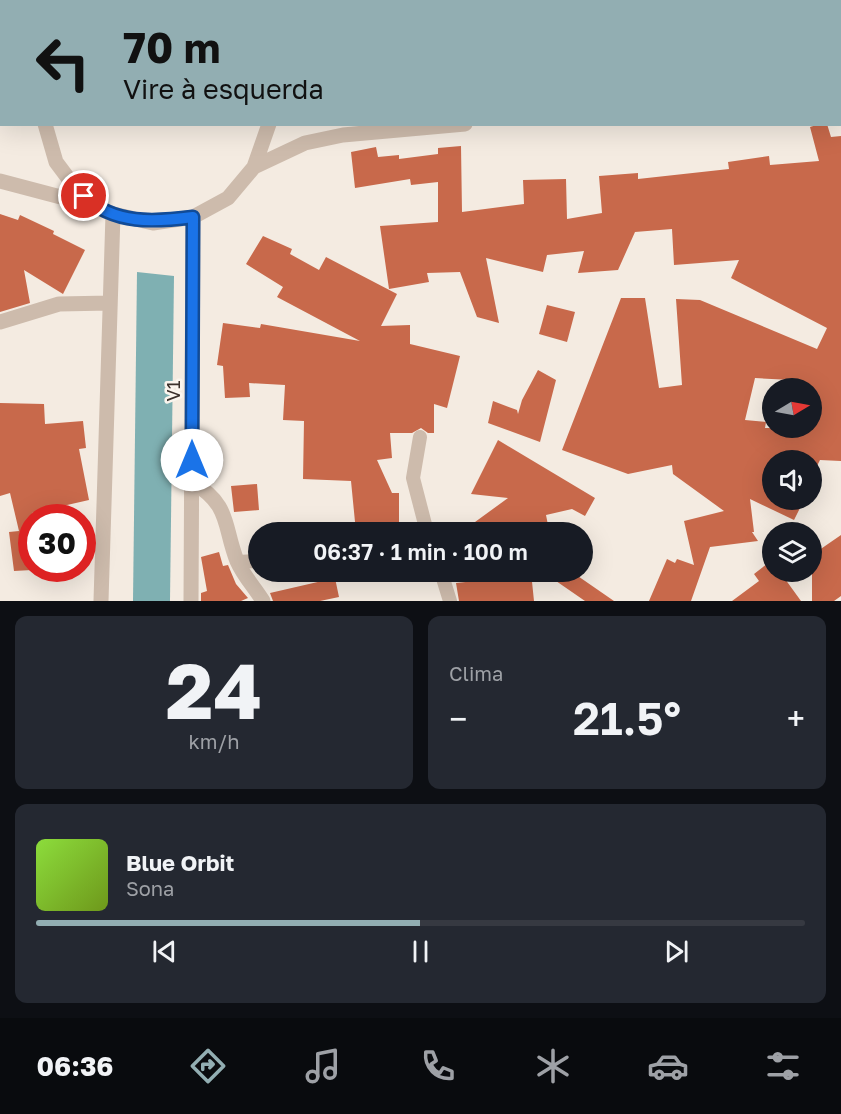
<!DOCTYPE html>
<html lang="pt">
<head>
<meta charset="utf-8">
<style>
  :root { --surface:#171b24; --page:#242831; --text:#f1f3f6; --muted:#9ea1a6; --line:#363941; --accent:#92aeb2 }
  body { margin:0; font-family:"Golos Text",sans-serif; background:var(--page); color:var(--text); height:100vh; display:flex; flex-direction:column; font-size:22px; white-space:nowrap }
  * { box-sizing:border-box; margin:0 }
  p { font-size:20px; color:var(--muted) }
  .icon { flex:none; width:33px; height:33px; fill:none; stroke:currentColor; stroke-width:2; stroke-linecap:round; stroke-linejoin:round }
  .map { position:relative; height:601px; overflow:hidden }
  .drawer { display:flex; flex-direction:column; gap:15px; padding:15px; background:#0d0f14; flex:1 }
  .drawer>* { flex:none }
  .banner { position:absolute; left:0px; top:0px; width:842px; height:126px; box-shadow:0 6px 24px #0002; background:#92aeb2; color:#111; overflow:hidden }
  .needle { width:39px; rotate:80deg }
  .buttons { position:absolute; left:762px; top:378px; display:grid; gap:12px }
  .buttons a { display:grid; place-items:center; width:60px; height:60px; border-radius:50%; background:var(--surface); box-shadow:0 6px 24px #0002; font-size:30px }
  .speed { position:absolute; left:18px; top:504px; display:flex; gap:12px; font-size:30px; font-weight:700; text-align:center }
  .speed>* { display:grid; place-content:center; width:78px; height:78px; border-radius:50%; background:var(--surface); box-shadow:0 6px 24px #0002; line-height:1 }
  .speed .limit { border:9px solid #d22; background:#fff; color:#111 }
  .pin { position:absolute; display:grid; place-items:center; width:51px; height:51px; color:#fff; margin:-26px; border:3px solid #fff; border-radius:50%; box-shadow:0 2px 6px #0007 }
  .me { position:absolute; width:66px; margin:-33px; rotate:0deg; stroke-linejoin:round; filter:drop-shadow(0 0 4px #0008) }
  .turn { display:flex; align-items:center; gap:21px; height:126px; padding:0 24px; font-size:27px }
  .turn .icon { width:78px; height:78px; stroke-width:2.5 }
  .turn b { display:block; font-size:42px; line-height:51px }
  .big { font-size:45px; font-weight:600; line-height:1.1 }
  .drawer .card { flex:1; display:flex; flex-direction:column; justify-content:center; gap:9px; min-width:0; padding:0 21px; border-radius:12px; background:var(--page) }
  .drawer .dial { align-items:center; gap:0 }
  .dial b { font-size:78px; line-height:1 }
  .song { display:flex; align-items:center; gap:18px }
  .cover { width:72px; height:72px; border-radius:9px; background:linear-gradient(135deg,hsl(90 70% 55%),hsl(80 70% 35%)) }
  .played { height:6px; border-radius:3px; background:linear-gradient(90deg,var(--accent) 50%,var(--line) 50%) }
  .keys { display:flex; justify-content:space-around; direction:ltr }
  .heat { display:flex; justify-content:space-between; align-items:center; font-size:33px; direction:ltr }
  .drawer .tiles { flex:1; display:grid; gap:15px; grid-template-columns:1fr 1fr }
  .card:last-child { grid-column:span 2 }
  .trip { position:absolute; left:248px; top:522px; width:345px; height:60px; border-radius:30px; background:var(--surface); box-shadow:0 6px 24px #0002; font-weight:600; line-height:60px; text-align:center }
  .tab-bar { display:flex; height:96px; justify-content:space-around; align-items:center; background:#090b0e; color:var(--muted) }
  .tab-bar .icon { width:42px; height:42px }
  .tab-bar .on { color:var(--accent) }
  .tab-bar b { font-size:27px; color:var(--text) }
  .map>svg:first-child { display:block }
</style>
</head>
<body>
<div class="map">
<svg width="841" height="601" viewBox="0 0 841 601">
  <rect width="100%" height="100%" fill="#f4ebe1"/>
  <path fill="#7fb0b2" d="M137 272 174 276 170 601H133Z"/>
  <path fill="#c8694b" fill-rule="evenodd" d="M820 124H827L831 137 841 136V461L820 460 816 468 812 466V460H772V500H804L794 520 750 499 754 532H752L758 541 710 547 691 601H649L667 559 675 563 677 559 694 565 684 521 724 511 673 474 672 465 628 474 562 450 621 298H645L659 388 682 385 676 299 700 300 817 349 827 328 731 278 739 260 674 265 672 229 635 232 618 270 578 273 584 251 547 255 543 272 486 258 499 323 477 317 460 272 427 273 429 282 389 289 380 226 438 222V182L411 185 410 179 355 188 351 152 376 147 378 157 399 155V159L438 154V148L461 146 462 212 524 204 523 180 566 179 567 219 602 213 599 176 638 173V179L729 169 728 162 769 156 770 165 819 161 810 127ZM755 378 791 380 790 388H812V428H765L766 422 745 420Z
    M0 214 18 220 20 215 54 231 53 234 85 250 63 294 24 270 30 303 0 312Z
    M263 236 292 249 290 254 319 270 326 257 397 294 381 326 410 325V344L460 356 447 408 434 404V433H428L421 428 412 433H390L392 458 377 460 392 493H399V532H356L351 481 303 479 304 421 283 420 285 385 249 383 250 397 225 398 223 366 217 365 223 323 260 328 261 324 360 341 277 297 283 287 246 264Z
    M547 305 575 312 567 342 539 334Z
    M538 370 556 380 540 442 488 423 493 401 517 410 518 414 522 400Z
    M0 403 44 404 45 424 83 421 86 448 79 449 89 500 32 513V570L14 571 9 532 19 531 10 493 0 496Z
    M498 440 595 498 585 516 572 509 546 515 548 525 520 532H482L475 522 508 498 471 494Z
    M257 484 259 510 234 512 231 486Z
    M841 535V596L834 601H812V555Z
    M219 552 223 566 228 565 236 584 248 598 241 601H201V593L207 591 201 557Z
    M772 560V572H780L801 601H732L759 581 754 574Z
    M473 572H531L534 601H459L456 583 475 581Z
    M543 572H572L614 601H585Z
    M335 578 339 597 320 601H273L270 593Z"/>
  <g fill="none" stroke-linecap="round" stroke-linejoin="round">
    <path stroke="#cdbbac" stroke-width="14" d="M420 437 413 478 427 532
      M238 562 258 561
      M441 572 450 601"/>
    <path stroke="#cdbbac" stroke-width="15" d="M515 0V2
      M749 0V2
      M0 322 59 304 110 303
      M192 482C231 505 223 525 237 561 243 575 255 588 263 601
      M101 601 113 214
      M191 601 193 217"/>
    <path stroke="#cdbbac" stroke-width="15" d="M191 0 194 2
      M96 2 97 0
      M117 2 123 0
      M256 2 257 0
      M840 26H841
      M0 59 2 58
      M840 100H841
      M45 124 56 162 74 186 94 206 113 214 153 223 193 217 228 198 254 167 269 124
      M254 167 305 143 343 135 465 124
      M0 181 91 205"/>
  </g>
  <g fill="none" stroke-linecap="round" stroke-linejoin="round">
    <defs>
      <path id="route" d="M84 196C114 225 155 222 193 217L192 460"/>
    </defs>
    <use href="#route" stroke="#114b97" stroke-width="15"/>
    <use href="#route" stroke="#1a73e8" stroke-width="10"/>
  </g>
  <g text-anchor="middle" dominant-baseline="central" stroke-width="5" stroke-linejoin="round" paint-order="stroke">
    <g font-size="18" fill="#3b302b" stroke="#fbf5ee">
      <text transform="translate(173 391) rotate(-90)">V1</text>
    </g>
  </g>
</svg>
<div class="buttons">
<a><svg class="needle" viewBox="-14 -14 28 28"><path d="M0-13l5 13h-10z" fill="#e53935"/><path d="M0 13l5-13h-10z" fill="#9ea1a6"/></svg></a>
<a><svg class="icon" aria-label="sound" viewBox="0 0 24 24"><path d="M4 9h4l5-4v14l-5-4H4zM17 9q2 3 0 6"/></svg></a>
<a><svg class="icon" aria-label="layers" viewBox="0 0 24 24"><path d="M12 4l9 5-9 5-9-5zM3 14l9 5 9-5"/></svg></a>
</div>
<div class="speed"><div class="limit">30</div></div>
<div class="pin" style="left:84px;top:196px;background:#d93025"><svg class="icon" aria-label="arrive" viewBox="0 0 24 24"><path d="M6 21V4h12l-3 4 3 4H6"/></svg></div>
<svg class="me" style="left:192px;top:460px" viewBox="-20 -20 40 40"><circle r="19" fill="#fff"/><path d="M0-13L10 11 0 6-10 11z" fill="#1a73e8"/></svg>
<div class="trip">06:37 · 1 min · 100 m</div>
<div class="banner">
<div class="turn"><svg class="icon" aria-label="left" viewBox="0 0 24 24"><path d="M17 20v-9H6M10 6l-5 5 5 5"/></svg><div><b>70 m</b>Vire à esquerda</div></div>
</div>
</div>
<section class="drawer">
<div class="tiles">
<div class="card dial"><b>24</b><p>km/h</p></div>
<div class="card"><p>Clima</p>
<div class="heat"><a>−</a><b class="big">21.5°</b><a>+</a></div>
</div>
<div class="card">
<div class="song"><i class="cover"></i><div><b>Blue Orbit</b><p>Sona</p></div></div>
<div class="played"></div>
<div class="keys"><svg class="icon" aria-label="previous" viewBox="0 0 24 24"><path d="M18 5L8 12l10 7zM5 5v14"/></svg><svg class="icon" aria-label="pause" viewBox="0 0 24 24"><path d="M8 5v14M16 5v14"/></svg><svg class="icon" aria-label="next" viewBox="0 0 24 24"><path d="M6 5l10 7-10 7zM19 5v14"/></svg></div>
</div>
</div>
</section>
<nav class="tab-bar">
<b>06:36</b>
<svg class="icon on" aria-label="directions" viewBox="0 0 24 24"><path d="M12 3l9 9-9 9-9-9zM9 14v-3h6M13 9l2 2-2 2"/></svg>
<svg class="icon" aria-label="music" viewBox="0 0 24 24"><path d="M9 18V5l10-2v13"/><circle cx="6" cy="18" r="3"/><circle cx="16" cy="16" r="3"/></svg>
<svg class="icon" aria-label="phone" viewBox="0 0 24 24"><path d="M5 4h4l2 5-3 2q2 4 5 5l2-3 5 2v4C11 20 4 13 5 4z"/></svg>
<svg class="icon" aria-label="climate" viewBox="0 0 24 24"><path d="M12 3v18M4 7l16 10M4 17L20 7"/></svg>
<svg class="icon" aria-label="car" viewBox="0 0 24 24"><path d="M5 17H2v-5l4-1 3-4h7l3 4 3 1v5h-3M9 17h6M6 11h13"/><circle cx="7" cy="17" r="2"/><circle cx="17" cy="17" r="2"/></svg>
<svg class="icon" aria-label="filters" viewBox="0 0 24 24"><path d="M4 7h16M4 17h16"/><circle cx="9" cy="7" r="2"/><circle cx="15" cy="17" r="2"/></svg>
</nav>
</body>
</html>
